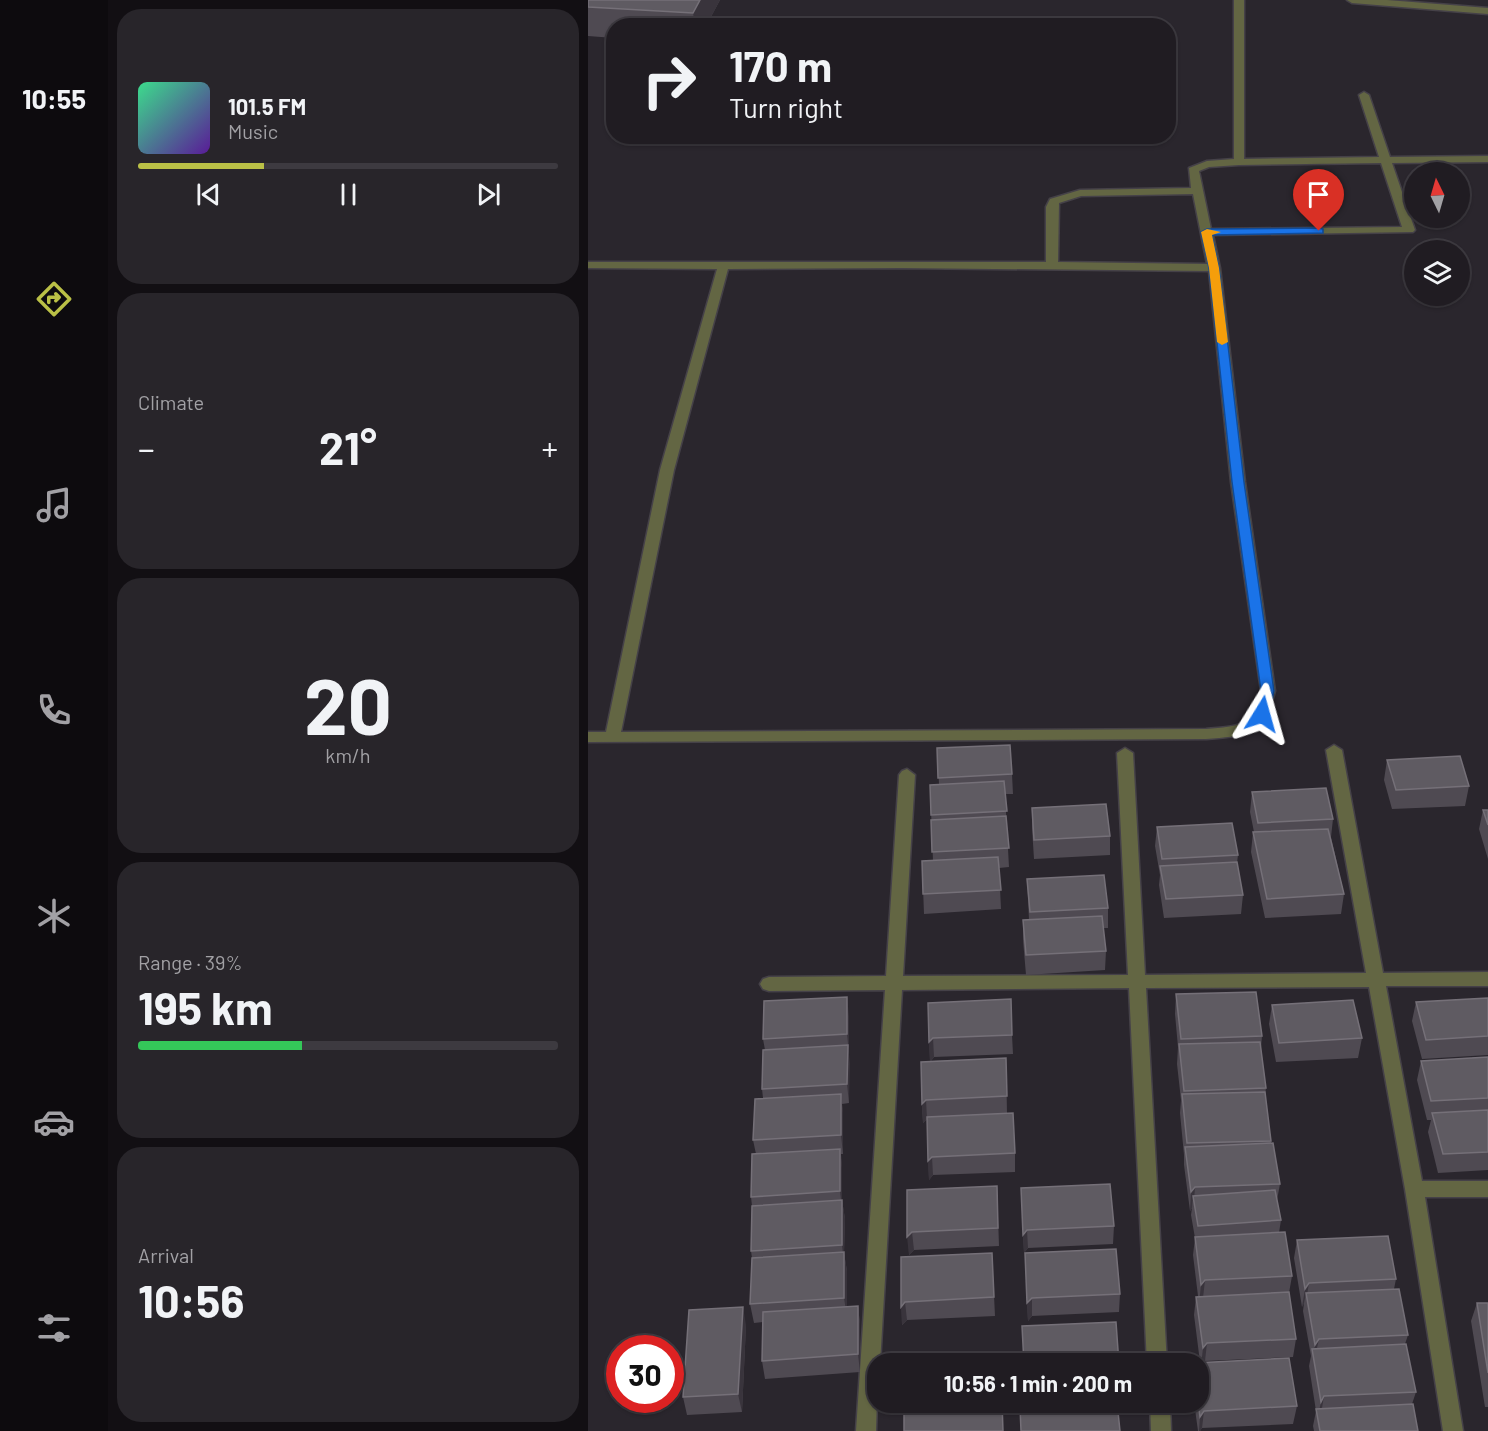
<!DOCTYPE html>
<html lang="en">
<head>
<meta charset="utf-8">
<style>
  :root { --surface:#201c22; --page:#28252a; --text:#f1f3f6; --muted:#a2a1a5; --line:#3d3a40; --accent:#bac046 }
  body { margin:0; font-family:Barlow,sans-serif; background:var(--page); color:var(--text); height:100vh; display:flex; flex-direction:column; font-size:22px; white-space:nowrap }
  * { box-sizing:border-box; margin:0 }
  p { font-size:20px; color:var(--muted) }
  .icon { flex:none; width:33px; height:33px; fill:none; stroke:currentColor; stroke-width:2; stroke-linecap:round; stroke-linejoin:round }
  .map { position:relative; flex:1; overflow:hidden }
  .sheet { display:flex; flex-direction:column; gap:9px; padding:9px; background:#120f13; width:480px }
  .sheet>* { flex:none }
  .top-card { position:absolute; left:18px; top:18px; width:570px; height:126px; border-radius:24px; box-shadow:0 2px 4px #0004,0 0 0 2px var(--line); background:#201c22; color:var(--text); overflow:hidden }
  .needle { width:39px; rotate:355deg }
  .controls { position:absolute; left:816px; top:162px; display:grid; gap:12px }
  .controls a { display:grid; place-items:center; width:66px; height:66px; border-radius:50%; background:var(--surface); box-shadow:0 2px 4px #0004,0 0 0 2px var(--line); font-size:30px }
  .speed { position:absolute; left:18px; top:1335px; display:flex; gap:12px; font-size:30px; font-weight:700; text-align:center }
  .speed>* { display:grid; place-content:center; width:78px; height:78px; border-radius:50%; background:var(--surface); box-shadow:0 2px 4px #0004,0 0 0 2px var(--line); line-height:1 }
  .speed .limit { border:9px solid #d22; background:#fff; color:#111 }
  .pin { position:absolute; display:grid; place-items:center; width:51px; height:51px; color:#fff; margin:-62px -26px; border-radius:50% 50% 50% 0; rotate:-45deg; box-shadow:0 0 6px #0007 }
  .pin .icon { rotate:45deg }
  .me { position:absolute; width:66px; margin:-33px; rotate:8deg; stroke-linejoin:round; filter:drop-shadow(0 0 4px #0008) }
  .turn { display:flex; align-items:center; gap:21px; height:126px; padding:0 24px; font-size:27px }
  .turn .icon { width:78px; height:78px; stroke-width:2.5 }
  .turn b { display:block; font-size:42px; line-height:51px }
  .big { font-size:45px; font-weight:700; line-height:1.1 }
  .sheet .widget { flex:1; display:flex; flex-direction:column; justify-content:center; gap:9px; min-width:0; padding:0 21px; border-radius:24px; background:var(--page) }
  .sheet .dial { align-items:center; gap:0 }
  .dial b { font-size:78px; line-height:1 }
  .song { display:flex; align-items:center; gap:18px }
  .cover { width:72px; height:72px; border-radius:9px; background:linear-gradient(135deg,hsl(150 70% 55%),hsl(270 70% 35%)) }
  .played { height:6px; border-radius:3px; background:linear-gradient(90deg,var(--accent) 30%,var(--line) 30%) }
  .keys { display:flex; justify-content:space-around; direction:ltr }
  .heat { display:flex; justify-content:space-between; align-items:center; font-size:33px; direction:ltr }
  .charge { height:9px; border-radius:4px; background:linear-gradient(90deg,#34c759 39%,var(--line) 0) }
  .trip { position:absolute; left:279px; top:1353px; width:342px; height:60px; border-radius:24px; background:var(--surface); box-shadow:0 2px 4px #0004,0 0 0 2px var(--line); font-weight:700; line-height:60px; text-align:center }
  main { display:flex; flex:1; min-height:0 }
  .tab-bar { display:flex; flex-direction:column; width:108px; justify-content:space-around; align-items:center; background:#0d0b0e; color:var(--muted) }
  .tab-bar .icon { width:42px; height:42px }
  .tab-bar .on { color:var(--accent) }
  .tab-bar b { font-size:27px; color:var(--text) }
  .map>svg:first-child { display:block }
</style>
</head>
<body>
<main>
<nav class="tab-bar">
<b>10:55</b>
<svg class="icon on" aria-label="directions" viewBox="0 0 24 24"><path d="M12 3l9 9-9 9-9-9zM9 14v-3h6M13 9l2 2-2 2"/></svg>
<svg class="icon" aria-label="music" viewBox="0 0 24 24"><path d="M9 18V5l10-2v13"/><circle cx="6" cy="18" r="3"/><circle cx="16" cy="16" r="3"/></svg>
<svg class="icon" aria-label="phone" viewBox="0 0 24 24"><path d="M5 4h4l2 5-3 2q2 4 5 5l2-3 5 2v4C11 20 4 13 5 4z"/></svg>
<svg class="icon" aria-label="climate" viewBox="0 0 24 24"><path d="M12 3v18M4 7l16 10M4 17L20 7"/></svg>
<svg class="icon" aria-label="car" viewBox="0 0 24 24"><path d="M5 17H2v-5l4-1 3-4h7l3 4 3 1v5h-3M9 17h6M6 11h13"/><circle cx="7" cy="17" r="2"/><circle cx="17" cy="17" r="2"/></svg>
<svg class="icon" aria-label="filters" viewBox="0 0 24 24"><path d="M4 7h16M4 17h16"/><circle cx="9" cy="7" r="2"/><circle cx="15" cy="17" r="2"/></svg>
</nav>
<section class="sheet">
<div class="widget">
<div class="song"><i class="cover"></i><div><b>101.5 FM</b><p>Music</p></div></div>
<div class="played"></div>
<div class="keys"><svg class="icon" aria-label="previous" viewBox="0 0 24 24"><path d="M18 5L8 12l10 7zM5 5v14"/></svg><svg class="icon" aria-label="pause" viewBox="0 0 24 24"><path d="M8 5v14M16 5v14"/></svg><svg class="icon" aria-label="next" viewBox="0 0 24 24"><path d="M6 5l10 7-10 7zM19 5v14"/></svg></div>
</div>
<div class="widget"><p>Climate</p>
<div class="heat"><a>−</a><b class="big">21°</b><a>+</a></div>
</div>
<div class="widget dial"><b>20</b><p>km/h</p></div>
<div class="widget"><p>Range · 39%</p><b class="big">195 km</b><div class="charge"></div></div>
<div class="widget"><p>Arrival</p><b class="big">10:56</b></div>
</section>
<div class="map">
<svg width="900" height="1431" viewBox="0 0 900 1431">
  <rect width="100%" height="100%" fill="#2a262d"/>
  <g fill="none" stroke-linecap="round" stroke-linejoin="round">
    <defs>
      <path id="street" d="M646 0H656V159L791 157 771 95 776 92 781 95 802 157 900 156V162L804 163 827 230 825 232 625 235 632 268 657 482 687 691C676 735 660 736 618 739L0 742V732H18L72 470 129 269 0 268V262H458V207L462 199 492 190 603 188 601 168 619 161 646 159ZM793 163 814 227 623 229 611 171 621 167 651 165ZM605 194 619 264 470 262 471 203 493 196ZM313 268 621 271 643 482 673 691C663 727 653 726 618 729L33 732 86 470 140 269Z
        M759 0H799L900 8V14L764 3Z
        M746 745 754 750 795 973 900 972V986H798L834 1181H900V1197H837L875 1431H855L817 1189 781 987 558 988 579 1364H559L541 988 314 990 292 1364H290L288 1431H268L297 990 181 991 175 989 172 984 175 979 181 977 298 976 311 775 314 771 319 769 327 775 315 976 540 975 529 753 537 748 545 753 557 975 778 973 738 750Z
        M562 1402H582L583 1431H563Z"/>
    </defs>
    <use href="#street" stroke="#454148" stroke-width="3"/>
    <use href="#street" fill="#636643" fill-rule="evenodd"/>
  </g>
  <path fill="#4f4a52" d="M0 0H132L118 26H26V38L0 36Z
    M349 748 424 774 425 794H417L421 867 411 868 413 909 336 914 334 861H345L342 785 351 784Z
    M799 760 881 786 877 806 804 809 796 780Z
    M664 792 745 819 743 837 756 894 753 914 677 918 663 852 665 832H666L662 812Z
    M444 808 522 836V855L446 859 444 828Z
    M895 810H900V859L891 829Z
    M569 827 650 855 649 863 655 895 653 914 576 918 571 885 572 875 567 846Z
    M439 879 520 908V928H515L518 951 517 970 438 975 435 940V920H441Z
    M588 994 674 1036 673 1048 678 1088 677 1095 683 1143 692 1184 689 1200 693 1220 691 1233 704 1276 701 1293 708 1339 705 1357 617 1361 616 1362 709 1406 705 1424 614 1428 612 1431H610L606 1402H610L612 1362 606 1315 608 1297 610 1296 605 1255 607 1238 603 1215 604 1208 602 1211 596 1165V1155L592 1113 593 1100 589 1064 590 1047 587 1014Z
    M900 998V1055L834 1059 824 1021 828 1002Z
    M340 1003 424 1035 425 1054 346 1057 343 1061 418 1058 419 1114 427 1153V1172L345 1175 341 1180 339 1119 335 1123 334 1104 342 1061Z
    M684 1005 774 1038 770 1058 688 1062 681 1024Z
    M261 1016V1103L254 1104 255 1113V1154H253L254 1168V1200L257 1219 256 1253 259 1271V1307L270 1306 272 1324V1372L177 1379 174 1361 175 1322 166 1323 162 1304 164 1258 163 1251 164 1206 163 1197 168 1154 165 1140 175 1098 174 1089 177 1050 175 1039Z
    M900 1057V1170L850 1173 840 1132 843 1120H839L829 1080 833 1061Z
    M409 1186 411 1246 326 1250 321 1255 319 1190Z
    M433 1188 526 1226 525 1244 440 1248 436 1253Z
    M709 1240 808 1279 806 1289 820 1335 817 1344 828 1392 824 1404 830 1431H726L725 1426 728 1411 721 1366 723 1356 715 1311 716 1303 714 1307 706 1258Z
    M404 1253 407 1316 319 1320 314 1325 313 1257Z
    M437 1253 532 1294 531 1312 444 1316 440 1321Z
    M889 1303H900V1407H897L883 1321Z
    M158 1325 154 1412 99 1415 95 1397Z"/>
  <path fill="#39343c" d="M112 0H132L118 26H107L105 13Z
    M259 997 261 1016V1053L259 1034Z
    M345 1038 346 1057 342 1062 341 1042Z
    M260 1045 262 1064 261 1103 259 1084Z
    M253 1094 255 1113V1154L253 1135Z
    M338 1100 339 1119 335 1123 334 1104Z
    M252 1149 254 1168V1205V1200L257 1219 256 1253 259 1271V1317L256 1298V1264L254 1245V1209L252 1191Z
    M344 1157 345 1175 341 1180 340 1161Z
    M607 1187 606 1201 605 1196 604 1208 602 1211 603 1192Z
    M439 1230 440 1248 436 1253 435 1235Z
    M324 1232 326 1250 321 1255 319 1237Z
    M617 1280 615 1298 611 1304 613 1285Z
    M721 1283 719 1295 718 1293 716 1303 714 1307 717 1289Z
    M444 1298V1316L440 1321 439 1303Z
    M317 1302 319 1320 314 1325 313 1307Z
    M270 1306 272 1324V1372L270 1354Z
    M155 1307 158 1325 154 1412 150 1394Z
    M731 1339 727 1357 725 1355 727 1345Z
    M619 1343 617 1361 613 1366 615 1348Z
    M736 1396 733 1414 730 1416 733 1402Z
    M616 1411 614 1428 612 1431H611L612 1417Z"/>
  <path fill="#5f5b62" stroke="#757078" stroke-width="1.5" d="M0 0H112L105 13 0 7Z
    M422 745 424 774 350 778 349 748Z
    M872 756 881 786 808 790 799 760Z
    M416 781 419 811 343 815 342 785Z
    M738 788 745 819 670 823 664 792Z
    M518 804 522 836 446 840 444 808Z
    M895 810H900V825Z
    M418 816 421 848 344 852 343 820Z
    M644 823 650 855 574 859 569 827Z
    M740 829 756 894 679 899 665 832Z
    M410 857 413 890 335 894 334 861Z
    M649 862 655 895 578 899 572 866Z
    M516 875 520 908 442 912 439 879Z
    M514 916 518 951 438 955 435 920Z
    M668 992 674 1036 593 1039 588 994Z
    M259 997V1034L175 1039 176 1001Z
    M900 998V1036L838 1040 828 1002Z
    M423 999 424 1035 345 1038 341 1042 340 1003Z
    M765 1000 774 1038 691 1043 684 1005Z
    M672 1042 678 1088 596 1091 591 1044Z
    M260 1045 259 1084 174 1089 175 1050Z
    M900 1057V1098L843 1101 833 1061Z
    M418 1058 419 1096 338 1100 334 1104 333 1062Z
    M677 1092 683 1141 599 1143 594 1094Z
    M253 1094V1135L165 1140 167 1099Z
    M900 1110V1152L855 1154 844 1113Z
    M425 1113 427 1153 344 1157 340 1161 339 1117Z
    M685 1143 692 1184 607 1187 603 1192 597 1147Z
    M252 1149V1191L163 1197 164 1154Z
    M522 1184 526 1226 439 1230 435 1235 433 1188Z
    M409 1186 410 1228 324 1232 319 1237V1190Z
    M687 1190 693 1220 610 1226 605 1196Z
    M254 1200V1245L163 1251 164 1206Z
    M697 1232 704 1276 617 1280 613 1285 607 1237Z
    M800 1236 808 1279 721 1283 717 1289 709 1240Z
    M528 1249 532 1294 444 1298 439 1303 437 1253Z
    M256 1252V1298L162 1304 164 1258Z
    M404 1253 406 1297 317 1302 313 1307V1257Z
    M811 1289 820 1335 731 1339 727 1345 718 1293Z
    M701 1292 708 1339 619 1343 615 1348 608 1297Z
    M889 1303H900V1373Z
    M270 1306V1354L174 1361 175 1312Z
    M155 1307 150 1394 95 1397 101 1310Z
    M528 1322 531 1364H436L434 1326Z
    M818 1344 828 1392 736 1396 733 1402 724 1349Z
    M701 1358 709 1406 616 1411 612 1417 610 1402V1364L606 1363Z
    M316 1402H414L415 1431H316Z
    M529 1402 532 1431H433L432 1407Z
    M825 1404 830 1431H732L728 1409Z"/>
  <path fill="#1a73e8" stroke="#114b97" stroke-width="1.5" d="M731 228 735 229V233L624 235 631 268 656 482 686 691 681 714 674 719 668 714 673 691 644 482 621 268 613 232 619 229Z"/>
  <path fill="#f59e0b" d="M619 229 633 232 624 235 631 268 640 342 634 345 629 342 621 268 613 232Z"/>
</svg>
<div class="controls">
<a><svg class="needle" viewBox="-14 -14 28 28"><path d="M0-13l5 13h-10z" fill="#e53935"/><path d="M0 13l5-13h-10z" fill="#a2a1a5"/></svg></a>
<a><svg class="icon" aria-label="layers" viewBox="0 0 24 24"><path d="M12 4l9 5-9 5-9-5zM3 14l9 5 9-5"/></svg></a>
</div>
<div class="speed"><div class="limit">30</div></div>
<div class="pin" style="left:731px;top:231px;background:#d93025"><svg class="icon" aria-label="arrive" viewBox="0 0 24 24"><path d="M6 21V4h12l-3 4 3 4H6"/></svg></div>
<svg class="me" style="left:674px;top:714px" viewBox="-20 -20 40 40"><path d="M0-17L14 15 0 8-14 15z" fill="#1a73e8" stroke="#fff" stroke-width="4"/></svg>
<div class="trip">10:56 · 1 min · 200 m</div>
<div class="top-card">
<div class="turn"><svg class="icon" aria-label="right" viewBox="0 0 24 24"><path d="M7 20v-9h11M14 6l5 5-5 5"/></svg><div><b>170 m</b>Turn right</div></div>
</div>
</div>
</main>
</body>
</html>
